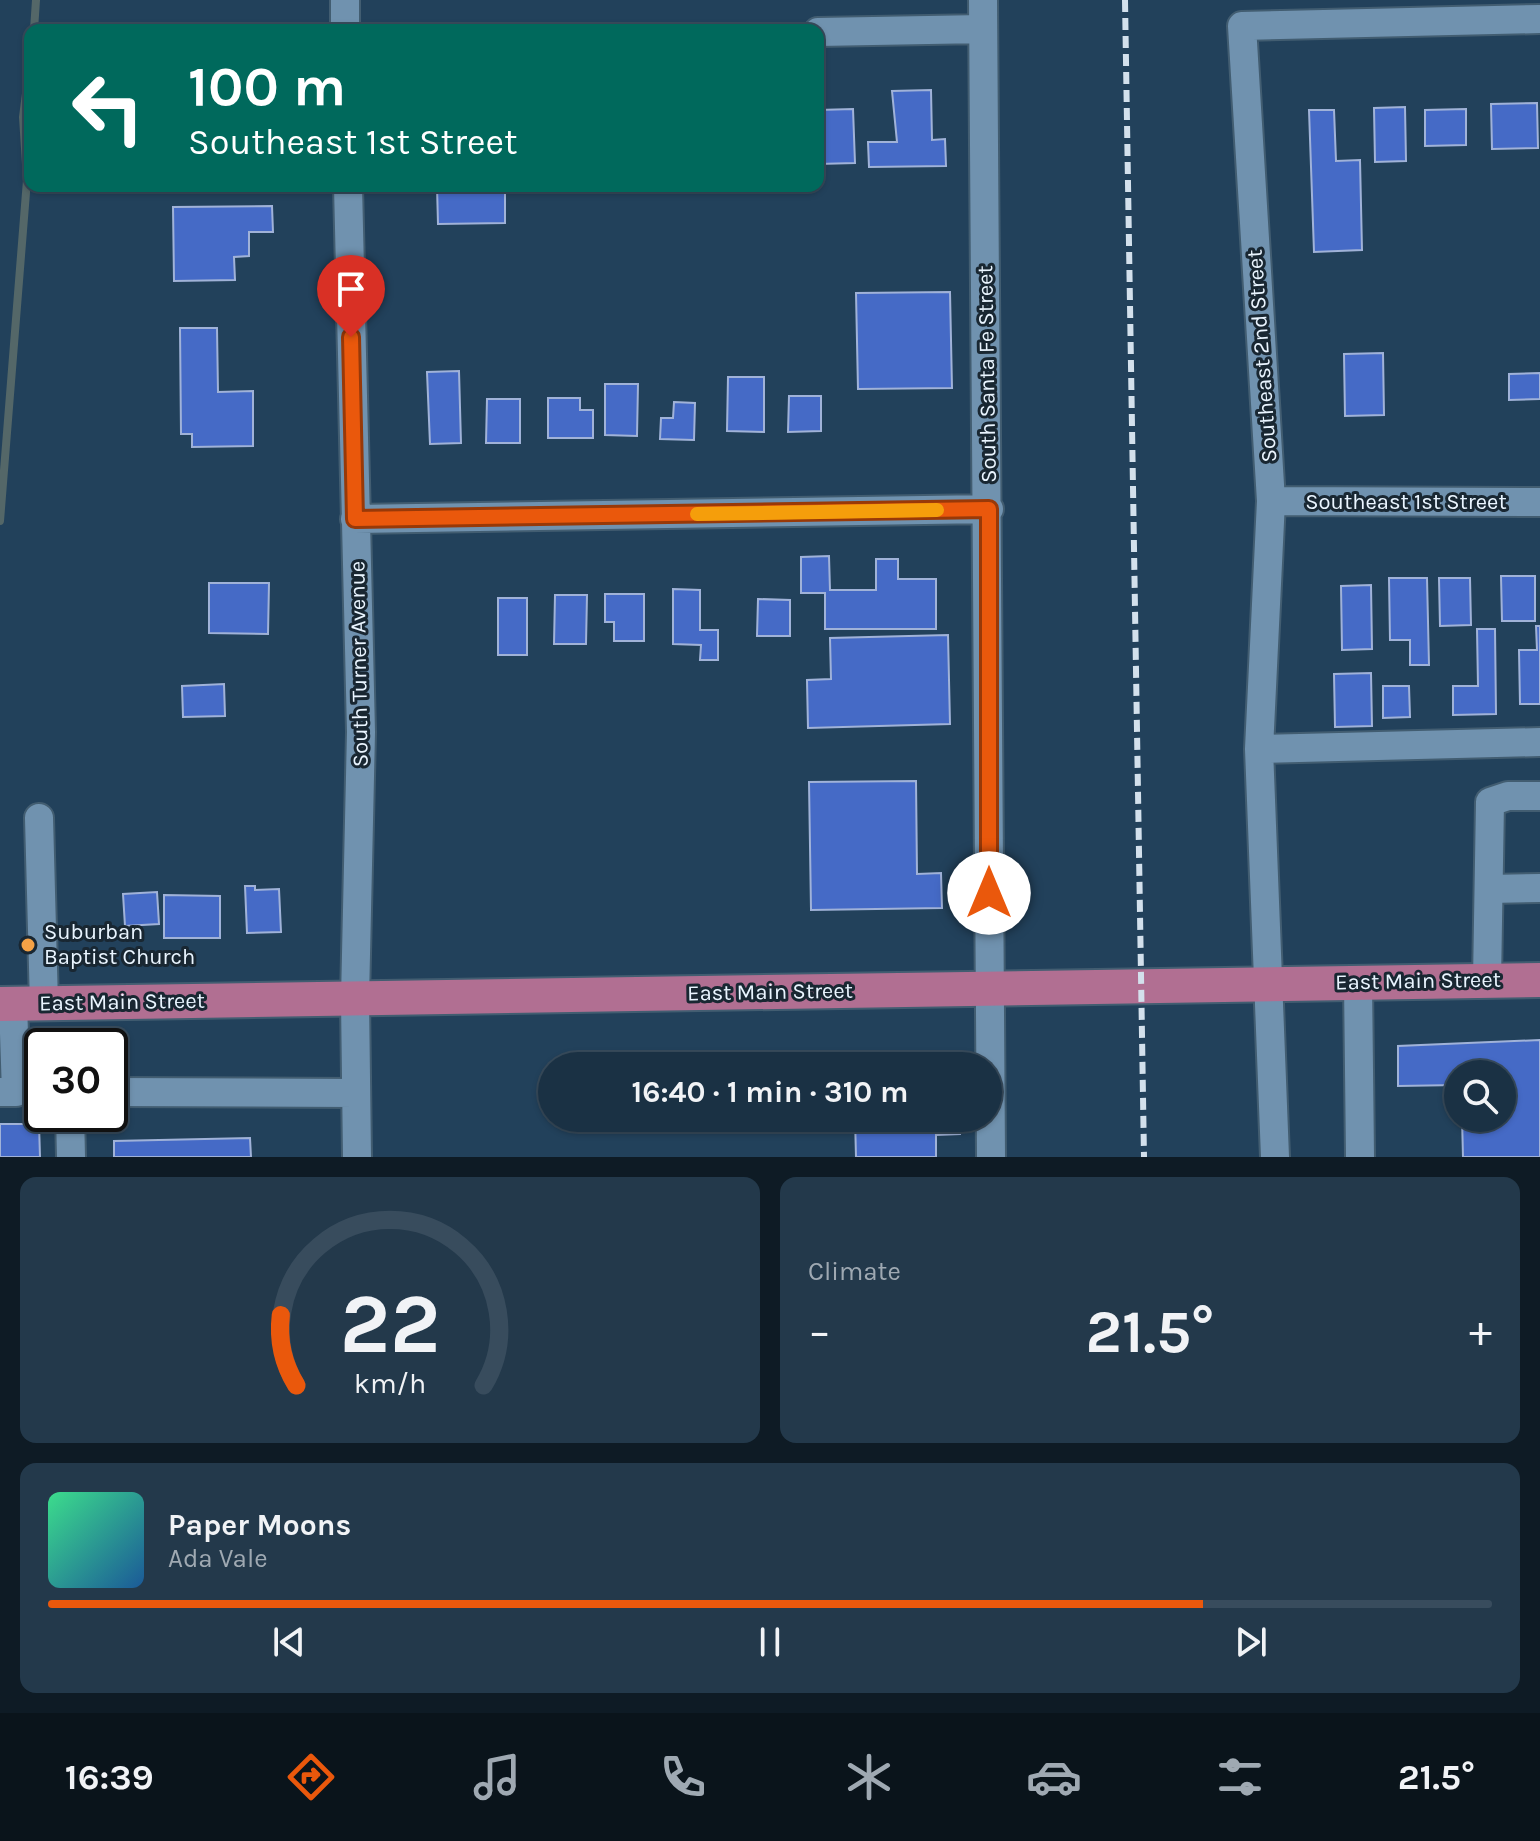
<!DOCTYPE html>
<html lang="en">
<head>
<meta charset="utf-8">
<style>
  :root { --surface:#1a3144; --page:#23394b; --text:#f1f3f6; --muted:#9fa9b2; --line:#384c5d; --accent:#ea580c }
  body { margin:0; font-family:Karla,sans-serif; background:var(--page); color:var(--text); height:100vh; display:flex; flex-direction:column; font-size:30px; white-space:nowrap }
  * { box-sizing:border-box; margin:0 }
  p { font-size:26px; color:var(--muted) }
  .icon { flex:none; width:44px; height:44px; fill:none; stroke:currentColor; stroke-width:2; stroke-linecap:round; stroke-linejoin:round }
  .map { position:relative; height:1157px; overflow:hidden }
  .details { display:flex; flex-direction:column; gap:20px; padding:20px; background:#0e1b25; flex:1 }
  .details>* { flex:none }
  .guide { position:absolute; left:24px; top:24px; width:800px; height:168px; border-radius:16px; box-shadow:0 2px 6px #0004,0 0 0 2px var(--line); background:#00695c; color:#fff; overflow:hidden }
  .tools { position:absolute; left:1444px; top:1060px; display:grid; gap:16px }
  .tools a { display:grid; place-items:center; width:72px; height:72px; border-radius:50%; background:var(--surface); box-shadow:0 2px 6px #0004,0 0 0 2px var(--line); font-size:40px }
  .speed { position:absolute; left:24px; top:1028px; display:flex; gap:16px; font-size:40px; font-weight:700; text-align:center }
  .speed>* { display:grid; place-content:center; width:104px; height:104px; border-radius:50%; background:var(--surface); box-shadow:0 2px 6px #0004,0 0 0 2px var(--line); line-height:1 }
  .speed .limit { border:4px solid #111; border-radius:12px; background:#fff; color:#111 }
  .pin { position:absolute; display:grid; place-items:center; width:68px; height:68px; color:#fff; margin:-82px -34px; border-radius:50% 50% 50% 0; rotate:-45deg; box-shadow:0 0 8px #0007 }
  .pin .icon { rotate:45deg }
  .me { position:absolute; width:88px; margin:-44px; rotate:0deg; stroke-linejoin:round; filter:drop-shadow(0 0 6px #0008) }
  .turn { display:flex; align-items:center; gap:28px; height:168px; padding:0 32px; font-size:36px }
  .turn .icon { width:104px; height:104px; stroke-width:2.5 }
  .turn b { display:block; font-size:56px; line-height:68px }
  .big { font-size:60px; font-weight:700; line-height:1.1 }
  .details .tile { flex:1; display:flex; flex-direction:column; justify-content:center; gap:12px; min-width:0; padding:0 28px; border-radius:16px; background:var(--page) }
  .details .dial { align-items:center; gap:0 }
  .dial svg { height:208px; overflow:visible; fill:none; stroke:var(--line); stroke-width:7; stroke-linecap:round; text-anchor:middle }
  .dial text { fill:var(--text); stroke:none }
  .song { display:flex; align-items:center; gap:24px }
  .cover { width:96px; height:96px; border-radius:12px; background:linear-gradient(135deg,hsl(150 70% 55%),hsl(210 70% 35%)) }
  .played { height:8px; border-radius:4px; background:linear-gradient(90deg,var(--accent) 80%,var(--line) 80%) }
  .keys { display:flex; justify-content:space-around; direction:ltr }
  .heat { display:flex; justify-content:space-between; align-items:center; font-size:44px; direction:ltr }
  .details .tiles { flex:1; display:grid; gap:20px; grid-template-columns:1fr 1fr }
  .tile:last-child { grid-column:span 2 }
  .trip { position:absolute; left:538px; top:1052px; width:464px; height:80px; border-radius:40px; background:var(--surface); box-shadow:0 2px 6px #0004,0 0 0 2px var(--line); font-weight:700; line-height:80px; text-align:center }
  .dock { display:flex; height:128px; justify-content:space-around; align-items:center; background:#0a141b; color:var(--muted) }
  .dock .icon { width:56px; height:56px }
  .dock .selected { color:var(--accent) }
  .dock b { font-size:36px; color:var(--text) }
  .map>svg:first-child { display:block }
</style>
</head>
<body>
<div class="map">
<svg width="1540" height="1157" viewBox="0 0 1540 1157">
  <rect width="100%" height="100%" fill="#22415b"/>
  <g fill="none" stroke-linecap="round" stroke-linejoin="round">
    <path stroke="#546768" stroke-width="8" d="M34 30 36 0
      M0 521 27 180 23 117 30 62"/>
  </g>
  <path fill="#456ac6" stroke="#a0b2d8" stroke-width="2" d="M931 90 932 140 945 139 946 166 869 167 868 142H897L892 91Z
    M1537 103 1538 148 1492 149 1491 104Z
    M1405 107 1406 161 1375 162 1374 108Z
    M853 109 855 163 818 164V110Z
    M1466 109V145L1425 146V110Z
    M1309 110H1334L1336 161 1360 160 1362 250 1314 252Z
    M437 186H505V223L438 224Z
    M272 206 273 232H249V256L234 257 235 280 174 281 173 207Z
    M950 292 952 388 858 389 856 293Z
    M180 328H217L218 392 253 391V446L192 447V434H181Z
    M1383 353 1384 415 1345 416 1344 354Z
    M459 371 461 443 430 444 427 372Z
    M1540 373V399L1509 400V374Z
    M728 377H764V432L727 431Z
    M605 384H638L637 436 605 435Z
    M789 396H821V431L788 432Z
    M548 398H580V410H593V438H548Z
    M487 399H520V443H486Z
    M674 402 695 403 694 440 660 439 661 418H673Z
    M829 556 830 590H876V559H898V579H936V629H825V593H801V557Z
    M1501 576H1535V621H1502Z
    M1389 578H1427L1429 665H1410V640H1390Z
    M1439 578H1470L1471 625 1440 626Z
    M209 583H269L268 634 209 633Z
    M1371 585 1372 649 1342 650 1341 586Z
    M673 589 700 590V630H718V660H700L701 645 673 644Z
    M605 594H644V641H614V622H605Z
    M555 595H587L586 644H554Z
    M498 598H527V655H498Z
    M758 599 790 600V636H757Z
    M1536 626H1540V704H1520L1519 650H1537Z
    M1477 629H1495L1496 714 1453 715V686H1478Z
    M948 635 950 724 808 728 807 680 831 679 830 638Z
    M1371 673 1372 726 1335 727 1334 674Z
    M224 684 225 716 183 717 182 686Z
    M1383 686H1409L1410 717 1383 718Z
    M916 781 917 874 941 873 942 908 811 910 809 782Z
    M245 886H255V890L279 889 281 932 247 933Z
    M157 892 159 924 125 926 123 894Z
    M164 895 220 896V938H164Z
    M1540 1040V1157H1463L1462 1118H1502V1074H1458V1085L1398 1086V1046Z
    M855 1118H960V1134L936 1135V1157H856Z
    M0 1124H39L40 1157H0Z
    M250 1138 251 1157H114V1141Z"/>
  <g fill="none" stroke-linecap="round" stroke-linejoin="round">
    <defs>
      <path id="minor" d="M345 0V30
        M983 0 991 1157
        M818 32 983 29
        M348 186 361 732 355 999 357 1157
        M1271 501 1540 502
        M355 519 989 509
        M1259 749 1540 742
        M39 818 44 1004
        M1489 889 1540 888
        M1487 981 1490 802 1508 796H1540
        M1358 982 1360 1157
        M0 1092H16L13 1004
        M110 1092 356 1093
        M70 1114 71 1157
        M1275 1157 1259 749 1271 501 1242 26 1540 19"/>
      <path id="major" d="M0 1004 1540 980"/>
    </defs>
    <use href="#minor" stroke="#425d71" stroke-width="32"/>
    <use href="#major" stroke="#425d71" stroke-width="38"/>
    <use href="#minor" stroke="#7092af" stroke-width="28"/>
    <use href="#major" stroke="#b16f92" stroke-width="34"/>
    <path stroke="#d3e0ec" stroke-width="6" stroke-dasharray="12 6" stroke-linecap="butt" d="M1125 0 1144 1157"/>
  </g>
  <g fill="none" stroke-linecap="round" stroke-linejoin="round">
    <defs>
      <path id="route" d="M351 337 355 519 989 509V893"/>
    </defs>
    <use href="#route" stroke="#983908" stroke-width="20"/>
    <use href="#route" stroke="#ea580c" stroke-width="14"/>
    <path stroke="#f59e0b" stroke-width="14" d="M697 514 937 510"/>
  </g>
  <circle fill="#f5a246" stroke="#192732" stroke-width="3" cx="28" cy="945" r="8"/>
  <g text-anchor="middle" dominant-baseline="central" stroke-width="6" stroke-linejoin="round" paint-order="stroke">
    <g font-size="22" fill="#eaf5ff" stroke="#192732">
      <text transform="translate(1262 356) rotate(-94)">Southeast 2nd Street</text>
      <text transform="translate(987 374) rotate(-91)">South Santa Fe Street</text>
      <text x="1406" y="502">Southeast 1st Street</text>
      <text transform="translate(359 664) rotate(-91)">South Turner Avenue</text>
      <text transform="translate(1418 981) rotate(-1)">East Main Street</text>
      <text transform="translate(770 992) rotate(-1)">East Main Street</text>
      <text transform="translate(122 1002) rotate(-1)">East Main Street</text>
    </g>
    <g font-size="22" fill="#eaf5ff" stroke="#192732" text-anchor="start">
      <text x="44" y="932">Suburban<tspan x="44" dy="25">Baptist Church</tspan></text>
    </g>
  </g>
</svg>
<div class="tools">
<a><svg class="icon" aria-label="search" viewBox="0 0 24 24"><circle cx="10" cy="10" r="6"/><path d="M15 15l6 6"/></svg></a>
</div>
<div class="speed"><div class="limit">30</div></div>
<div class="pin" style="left:351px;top:337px;background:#d93025"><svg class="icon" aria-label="arrive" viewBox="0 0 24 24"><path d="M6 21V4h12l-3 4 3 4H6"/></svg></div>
<svg class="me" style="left:989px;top:893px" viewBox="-20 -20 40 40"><circle r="19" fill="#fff"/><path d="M0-13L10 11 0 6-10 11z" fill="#ea580c"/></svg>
<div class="trip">16:40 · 1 min · 310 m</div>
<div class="guide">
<div class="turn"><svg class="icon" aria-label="left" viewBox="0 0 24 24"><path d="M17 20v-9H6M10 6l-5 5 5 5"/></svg><div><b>100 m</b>Southeast 1st Street</div></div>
</div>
</div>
<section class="details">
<div class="tiles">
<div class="tile dial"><svg viewBox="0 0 100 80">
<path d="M14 69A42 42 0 1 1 86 69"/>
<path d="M14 69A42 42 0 0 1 8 42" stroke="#ea580c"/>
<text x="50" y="56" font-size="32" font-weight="700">22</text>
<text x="50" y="72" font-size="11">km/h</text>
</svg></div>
<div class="tile"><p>Climate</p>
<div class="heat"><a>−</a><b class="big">21.5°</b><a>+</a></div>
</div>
<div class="tile">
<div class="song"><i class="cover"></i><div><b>Paper Moons</b><p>Ada Vale</p></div></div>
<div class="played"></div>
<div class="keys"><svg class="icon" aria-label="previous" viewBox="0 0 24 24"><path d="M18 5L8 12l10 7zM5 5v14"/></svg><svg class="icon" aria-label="pause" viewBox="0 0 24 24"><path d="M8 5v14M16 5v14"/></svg><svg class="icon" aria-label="next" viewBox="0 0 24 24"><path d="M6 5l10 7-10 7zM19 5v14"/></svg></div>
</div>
</div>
</section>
<nav class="dock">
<b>16:39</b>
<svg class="icon selected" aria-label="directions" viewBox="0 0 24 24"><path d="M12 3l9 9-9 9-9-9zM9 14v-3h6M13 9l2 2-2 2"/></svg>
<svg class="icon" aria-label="music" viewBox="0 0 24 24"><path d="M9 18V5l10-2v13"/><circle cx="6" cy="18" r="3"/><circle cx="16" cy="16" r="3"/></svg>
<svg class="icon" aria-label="phone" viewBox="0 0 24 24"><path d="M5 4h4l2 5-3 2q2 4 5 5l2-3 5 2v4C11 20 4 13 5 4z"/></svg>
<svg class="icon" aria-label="climate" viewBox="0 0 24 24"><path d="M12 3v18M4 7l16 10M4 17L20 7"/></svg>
<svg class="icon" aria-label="car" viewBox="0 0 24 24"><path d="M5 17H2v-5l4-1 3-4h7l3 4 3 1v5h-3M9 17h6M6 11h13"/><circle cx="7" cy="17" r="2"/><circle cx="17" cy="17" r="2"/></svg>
<svg class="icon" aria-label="filters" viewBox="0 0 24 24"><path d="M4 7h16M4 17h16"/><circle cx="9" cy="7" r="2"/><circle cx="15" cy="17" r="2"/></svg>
<b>21.5°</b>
</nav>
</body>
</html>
